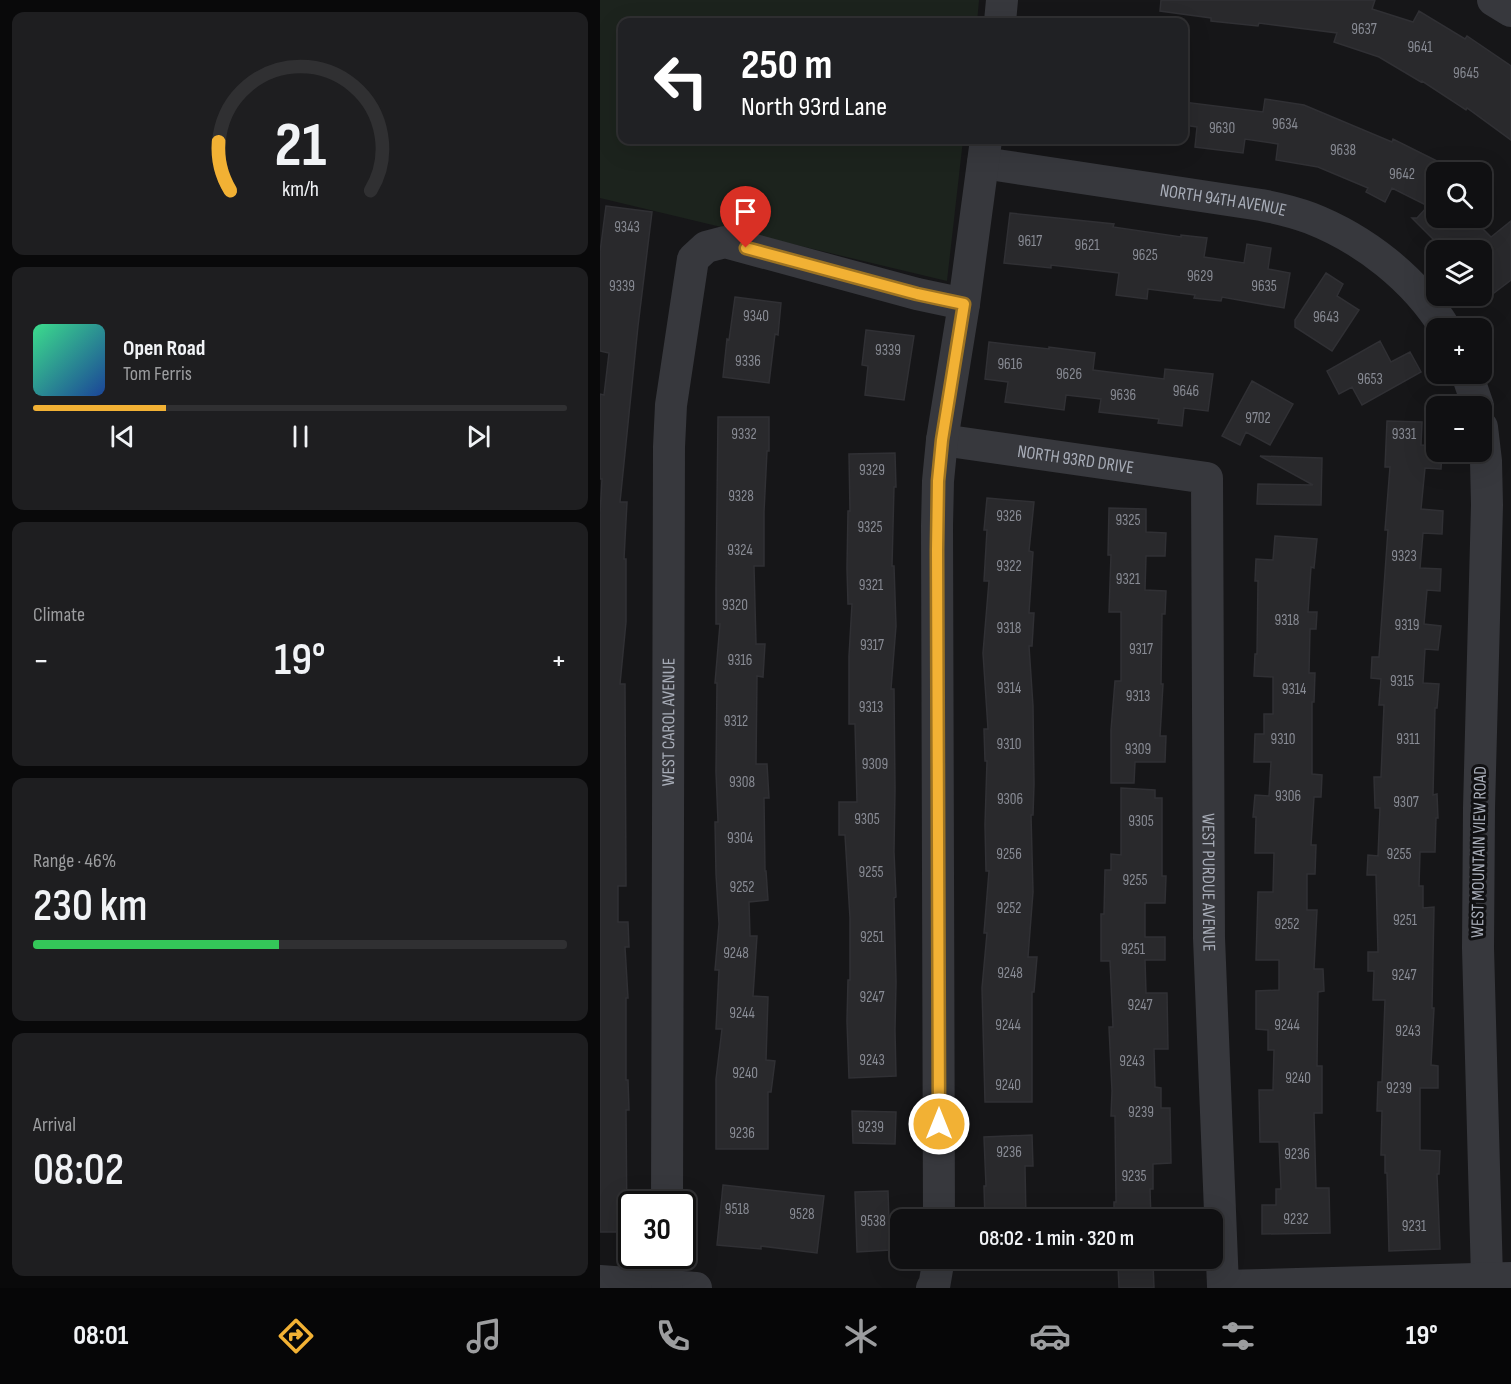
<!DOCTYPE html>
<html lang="en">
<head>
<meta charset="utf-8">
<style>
  :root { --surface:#101012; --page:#1e1e20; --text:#f1f3f6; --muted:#9c9d9f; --line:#303032; --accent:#f2b134 }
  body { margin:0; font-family:"Sofia Sans Condensed",sans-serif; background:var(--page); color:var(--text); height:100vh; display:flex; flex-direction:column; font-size:22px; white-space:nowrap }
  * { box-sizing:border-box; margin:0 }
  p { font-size:20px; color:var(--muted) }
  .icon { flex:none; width:33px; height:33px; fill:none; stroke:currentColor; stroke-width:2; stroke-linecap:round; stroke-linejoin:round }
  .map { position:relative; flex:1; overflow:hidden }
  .drawer { display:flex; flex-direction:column; gap:12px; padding:12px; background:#09090a; width:600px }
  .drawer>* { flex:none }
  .hud { position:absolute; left:18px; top:18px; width:570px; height:126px; border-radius:12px; box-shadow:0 6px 24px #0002,0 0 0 2px var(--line); background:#202124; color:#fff; overflow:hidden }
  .controls { position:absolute; left:826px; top:162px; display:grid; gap:12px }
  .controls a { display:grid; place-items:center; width:66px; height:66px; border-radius:12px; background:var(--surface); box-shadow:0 6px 24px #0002,0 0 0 2px var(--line); font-size:30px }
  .speed { position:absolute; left:18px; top:1191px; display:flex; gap:12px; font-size:30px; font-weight:700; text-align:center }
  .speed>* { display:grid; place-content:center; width:78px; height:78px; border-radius:50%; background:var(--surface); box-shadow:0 6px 24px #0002,0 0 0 2px var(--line); line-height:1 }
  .speed .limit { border:3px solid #111; border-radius:9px; background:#fff; color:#111 }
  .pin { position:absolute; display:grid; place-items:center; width:51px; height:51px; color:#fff; margin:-62px -26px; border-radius:50% 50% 50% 0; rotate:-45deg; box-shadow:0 0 6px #0007 }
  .pin .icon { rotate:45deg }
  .me { position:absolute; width:66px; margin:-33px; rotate:0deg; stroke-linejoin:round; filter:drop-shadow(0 0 4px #0008) }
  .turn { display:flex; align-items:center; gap:21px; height:126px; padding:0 24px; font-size:27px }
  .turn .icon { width:78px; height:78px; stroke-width:2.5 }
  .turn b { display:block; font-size:42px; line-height:51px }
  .big { font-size:45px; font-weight:600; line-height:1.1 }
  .drawer .card { flex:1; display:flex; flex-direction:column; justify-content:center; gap:9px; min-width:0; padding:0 21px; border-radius:12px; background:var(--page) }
  .drawer .dial { align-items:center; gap:0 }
  .dial svg { height:156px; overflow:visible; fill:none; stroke:var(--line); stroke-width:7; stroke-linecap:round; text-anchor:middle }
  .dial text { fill:var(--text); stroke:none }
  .song { display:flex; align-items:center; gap:18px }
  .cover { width:72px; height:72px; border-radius:9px; background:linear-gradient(135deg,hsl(150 70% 55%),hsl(220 70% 35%)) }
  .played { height:6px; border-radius:3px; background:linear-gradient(90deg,var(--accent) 25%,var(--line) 25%) }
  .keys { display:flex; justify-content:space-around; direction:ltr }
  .heat { display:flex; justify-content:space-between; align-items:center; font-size:33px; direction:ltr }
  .charge { height:9px; border-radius:4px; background:linear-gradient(90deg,#34c759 46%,var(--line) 0) }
  .trip { position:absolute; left:290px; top:1209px; width:333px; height:60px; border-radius:12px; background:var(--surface); box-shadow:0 6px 24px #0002,0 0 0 2px var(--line); font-weight:600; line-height:60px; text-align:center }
  .menu { display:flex; height:96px; justify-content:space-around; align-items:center; background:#060607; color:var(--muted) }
  .menu .icon { width:42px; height:42px }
  .menu .active { color:var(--accent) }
  .menu b { font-size:27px; color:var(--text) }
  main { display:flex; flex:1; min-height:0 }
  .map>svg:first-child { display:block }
</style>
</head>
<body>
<main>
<section class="drawer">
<div class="card dial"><svg viewBox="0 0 100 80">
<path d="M14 69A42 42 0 1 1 86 69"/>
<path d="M14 69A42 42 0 0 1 8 44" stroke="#f2b134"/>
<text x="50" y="56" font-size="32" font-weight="700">21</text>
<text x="50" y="72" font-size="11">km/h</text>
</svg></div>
<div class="card">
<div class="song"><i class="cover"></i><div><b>Open Road</b><p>Tom Ferris</p></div></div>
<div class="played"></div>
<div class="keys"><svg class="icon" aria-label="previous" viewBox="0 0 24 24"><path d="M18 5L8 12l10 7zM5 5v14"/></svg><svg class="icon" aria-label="pause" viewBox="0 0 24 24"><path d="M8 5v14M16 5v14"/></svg><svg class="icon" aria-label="next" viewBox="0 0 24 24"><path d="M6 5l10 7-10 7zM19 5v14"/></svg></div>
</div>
<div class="card"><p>Climate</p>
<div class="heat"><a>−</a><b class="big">19°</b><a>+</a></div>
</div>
<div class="card"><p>Range · 46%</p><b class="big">230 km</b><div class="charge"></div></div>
<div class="card"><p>Arrival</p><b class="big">08:02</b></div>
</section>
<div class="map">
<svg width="911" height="1288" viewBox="0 0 911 1288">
  <rect width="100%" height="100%" fill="#161618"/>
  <path fill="#1c231d" d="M0 0H379L377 22H22V140H363L347 281 0 198Z"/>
  <path fill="#29292c" stroke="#303034" stroke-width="1.5" d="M561 0H775L772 9 813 22 819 11 865 39 867 36 911 66V140L867 108 866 110 822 81 821 82 779 57 734 42 737 33 659 23 658 26 611 21V18L560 11Z
    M665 99 704 105 792 142 793 139 837 161V218H872L891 237 911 221V280L882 302V250H844L812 218H817L828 206 792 188 785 202 766 192 768 188 718 167 676 160 678 144 645 139 643 153 595 147 597 127 584 125V102L663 112Z
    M6 206 52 212 38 326 20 502H27L24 559H26V622L20 684H25L26 886H18V922H28L29 947H25L28 998H26V1080H28L29 1110H26L27 1232H0V514L2 479H0V394L4 395 9 353 0 351V252Z
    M410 213 514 224 513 227 581 237V235L607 238 604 257 644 263 647 244 671 248 668 269 690 273 684 308 622 297 621 301 594 298 595 295 548 289 547 299 516 295 519 273 451 265V268L404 263Z
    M726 273 743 284 737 296 759 310 732 351 695 327V320Z
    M135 297 181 303 178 335 175 334 169 383 123 377 127 339 129 340Z
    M266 330 314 336 304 400 265 395 268 366 262 365Z
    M780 341 791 362 810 352 821 372 762 405 752 387 739 394 727 371Z
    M389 342 449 349V347L495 353 493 370 564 379 565 369 613 374 608 411 584 408 582 426 558 423 559 419 499 412 501 399 466 395 464 410 405 402 408 382 385 379Z
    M652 381 693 404 670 445 646 432 640 445 622 436Z
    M118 417H169V451H167L164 512V566H154L156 644H165L163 677 157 676 156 764H167L169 798H164L165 871H166L168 900 149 902 150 936H157L153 996 168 997 166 1060 175 1061 171 1092H168V1149H116V1079L122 1029H116L119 970H115L119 924 116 874 115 822H118L116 772 117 683H115L120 624H116V588Z
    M787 421 822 422 821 445 837 446V452H842L841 469 825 468 821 509 843 511 842 534 823 533 820 568 841 569 840 591 827 590 824 624 841 626 838 650 825 649 823 683 839 684 837 708H835L833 795 837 794 838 818H836L835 852H820L819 886H823V908L834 907 832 1008H834L831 1065 838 1066V1088H820V1150L840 1151 839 1174H837L840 1249 789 1251 787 1173H785V1155H781L782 1111H777L778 1082H782L785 1000H773L774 971H768V952H778L776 875H767L768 855 778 856 780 808H775L774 777H781L784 705H779L781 679 771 678 772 657H779L788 530H785L790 467H785Z
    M295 453 296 487H294L292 566H294L296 626 291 689H294L295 789 294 852 296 897 294 898 296 982 295 1030 296 1076 249 1078 247 1021 248 980H250V918L245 835H239V802H257L255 724H249V656L252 604H248L247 568 248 511H250L249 454Z
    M660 456 722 458 721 505 657 504 658 484 713 485Z
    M387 498 434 502 429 551 433 552 429 613H434L432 646H429L433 706 434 784 433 815H431L433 892 428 957H437L434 992H432V1102H385L382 988 387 933H384L389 871H386L385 825 387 761H385L384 729H388L383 653 389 581H384L387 530H384Z
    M509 508 546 509V532L566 533 565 556H546L545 590 566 591 565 614H562L561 684H563L560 736H566L565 762H535L534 783H511V730L515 681H521V612H509L511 555H508Z
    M675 536 717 539 714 568 711 567 708 612H717L716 629H710L709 673H715L714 702H712V774L722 775 721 797H714L711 845H716L715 874H707V910H717L714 969H723L724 991 718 992 717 1066H722V1113H714L716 1188H729L730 1233 662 1234V1205H676V1189H681L679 1142H660L659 1090H673L674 1050H668V1030L656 1029V991L679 990V960H656L658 892H673L674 853H655L656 817H653L655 795 669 796 671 762H654L655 734H664V714H673V677L654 676 655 654H657L658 581H655L656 559 673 560Z
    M521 788 555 790V798H562V876H566L565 903H545V937H565V960H545L546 993H567L568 1049H554L555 1087 561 1088V1108H570L571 1163 553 1164V1189H550L551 1220H514V1202H516L515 1116H511L512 1091 509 1027H513L510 961H501V914H504L505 870H511V854L521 855Z
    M252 1111 296 1112 295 1144 253 1143Z
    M432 1135 433 1166H425L426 1220H385L384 1186H386L384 1137Z
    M123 1185 224 1196 217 1253 161 1246V1249L117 1245Z
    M288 1191 290 1250 257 1252 255 1192Z
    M553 1264 554 1288H519L518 1265Z"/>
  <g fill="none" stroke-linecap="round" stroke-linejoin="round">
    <g stroke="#37383d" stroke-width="32">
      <path d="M893 0 911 11"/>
      <path d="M400 22 402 0"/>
      <path id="s1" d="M383 163 661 205C677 208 694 212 710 218 764 239 815 279 845 328"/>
      <path d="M867 374 878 406"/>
      <path d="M882 427 886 461 887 505 879 808 878 948 887 1278"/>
      <path id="s2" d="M342 440 607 478 609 938 623 1286 911 1278"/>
      <path id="s3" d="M67 1204 69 447 71 405 93 259 106 247 125 242 317 294 364 304"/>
      <path d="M339 1220 337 526 338 481 342 440 364 304 386 140"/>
      <path d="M0 1281 96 1288"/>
      <path d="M67 1285V1256"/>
      <path d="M332 1288 334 1287 339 1258"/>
    </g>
  </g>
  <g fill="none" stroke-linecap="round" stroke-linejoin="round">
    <defs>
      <path id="route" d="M146 248 317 294 364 304 342 440 338 481 337 550 339 1124"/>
    </defs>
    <use href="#route" stroke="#9d7322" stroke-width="15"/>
    <use href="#route" stroke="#f2b134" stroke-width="10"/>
  </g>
  <g text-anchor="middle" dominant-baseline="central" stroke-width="6" stroke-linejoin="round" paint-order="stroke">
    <g font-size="15" fill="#888b94">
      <text x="764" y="29">9637</text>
      <text x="820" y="47">9641</text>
      <text x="866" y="73">9645</text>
      <text x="685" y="124">9634</text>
      <text x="622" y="128">9630</text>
      <text x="743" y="150">9638</text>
      <text x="802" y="174">9642</text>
      <text x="27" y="227">9343</text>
      <text x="430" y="241">9617</text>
      <text x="487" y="245">9621</text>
      <text x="545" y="255">9625</text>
      <text x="600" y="276">9629</text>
      <text x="22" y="286">9339</text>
      <text x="664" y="286">9635</text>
      <text x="156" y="316">9340</text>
      <text x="726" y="317">9643</text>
      <text x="288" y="350">9339</text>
      <text x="148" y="361">9336</text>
      <text x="410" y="364">9616</text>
      <text x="469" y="374">9626</text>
      <text x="770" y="379">9653</text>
      <text x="586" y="391">9646</text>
      <text x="523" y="395">9636</text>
      <text x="658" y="418">9702</text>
      <text x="144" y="434">9332</text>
      <text x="804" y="434">9331</text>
      <text x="272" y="470">9329</text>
      <text x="141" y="496">9328</text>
      <text x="409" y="516">9326</text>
      <text x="528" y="520">9325</text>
      <text x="270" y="527">9325</text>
      <text x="140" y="550">9324</text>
      <text x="804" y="556">9323</text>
      <text x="409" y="566">9322</text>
      <text x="528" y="579">9321</text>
      <text x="271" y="585">9321</text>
      <text x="135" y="605">9320</text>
      <text x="687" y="620">9318</text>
      <text x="807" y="625">9319</text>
      <text x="409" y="628">9318</text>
      <text x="272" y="645">9317</text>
      <text x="541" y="649">9317</text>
      <text x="140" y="660">9316</text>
      <text x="802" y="681">9315</text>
      <text x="409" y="688">9314</text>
      <text x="694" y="689">9314</text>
      <text x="538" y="696">9313</text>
      <text x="271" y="707">9313</text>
      <text x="136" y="721">9312</text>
      <text x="683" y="739">9310</text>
      <text x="808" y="739">9311</text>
      <text x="409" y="744">9310</text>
      <text x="538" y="749">9309</text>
      <text x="275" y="764">9309</text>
      <text x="142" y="782">9308</text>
      <text x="688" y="796">9306</text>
      <text x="410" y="799">9306</text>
      <text x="806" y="802">9307</text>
      <text x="267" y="819">9305</text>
      <text x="541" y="821">9305</text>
      <text x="140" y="838">9304</text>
      <text x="409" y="854">9256</text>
      <text x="799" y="854">9255</text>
      <text x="271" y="872">9255</text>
      <text x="535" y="880">9255</text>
      <text x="142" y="887">9252</text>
      <text x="409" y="908">9252</text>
      <text x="805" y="920">9251</text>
      <text x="687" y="924">9252</text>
      <text x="272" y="937">9251</text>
      <text x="533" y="949">9251</text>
      <text x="136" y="953">9248</text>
      <text x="410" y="973">9248</text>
      <text x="804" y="975">9247</text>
      <text x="272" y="997">9247</text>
      <text x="540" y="1005">9247</text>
      <text x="142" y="1013">9244</text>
      <text x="408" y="1025">9244</text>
      <text x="687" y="1025">9244</text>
      <text x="808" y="1031">9243</text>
      <text x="272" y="1060">9243</text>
      <text x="532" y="1061">9243</text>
      <text x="145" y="1073">9240</text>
      <text x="698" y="1078">9240</text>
      <text x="408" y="1085">9240</text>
      <text x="799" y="1088">9239</text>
      <text x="541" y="1112">9239</text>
      <text x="271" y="1127">9239</text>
      <text x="142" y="1133">9236</text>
      <text x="409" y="1152">9236</text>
      <text x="697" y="1154">9236</text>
      <text x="534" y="1176">9235</text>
      <text x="137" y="1209">9518</text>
      <text x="202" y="1214">9528</text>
      <text x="696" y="1219">9232</text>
      <text x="273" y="1221">9538</text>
      <text x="814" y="1226">9231</text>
    </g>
    <g font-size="18" fill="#a8adb8" stroke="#111113">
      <text stroke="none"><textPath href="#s1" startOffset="243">NORTH 94TH AVENUE</textPath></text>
      <text stroke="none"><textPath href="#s2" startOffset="135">NORTH 93RD DRIVE</textPath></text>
      <text stroke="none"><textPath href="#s3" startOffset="482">WEST CAROL AVENUE</textPath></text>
      <text transform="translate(879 852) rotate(-89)">WEST MOUNTAIN VIEW ROAD</text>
      <text stroke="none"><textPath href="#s2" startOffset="672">WEST PURDUE AVENUE</textPath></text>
    </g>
  </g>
</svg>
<div class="controls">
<a><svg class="icon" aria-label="search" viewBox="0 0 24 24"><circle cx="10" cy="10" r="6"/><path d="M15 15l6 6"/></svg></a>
<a><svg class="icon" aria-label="layers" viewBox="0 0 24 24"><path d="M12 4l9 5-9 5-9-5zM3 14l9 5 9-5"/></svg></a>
<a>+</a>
<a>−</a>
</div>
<div class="speed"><div class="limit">30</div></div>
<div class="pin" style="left:146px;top:248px;background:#d93025"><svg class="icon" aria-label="arrive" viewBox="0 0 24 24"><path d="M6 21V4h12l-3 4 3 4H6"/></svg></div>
<svg class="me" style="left:339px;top:1124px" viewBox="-20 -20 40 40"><circle r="17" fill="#f2b134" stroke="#fff" stroke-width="3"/><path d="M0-11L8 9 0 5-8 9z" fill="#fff"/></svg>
<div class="trip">08:02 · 1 min · 320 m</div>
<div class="hud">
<div class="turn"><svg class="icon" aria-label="left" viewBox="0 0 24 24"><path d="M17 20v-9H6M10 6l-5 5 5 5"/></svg><div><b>250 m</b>North 93rd Lane</div></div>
</div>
</div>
</main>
<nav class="menu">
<b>08:01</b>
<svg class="icon active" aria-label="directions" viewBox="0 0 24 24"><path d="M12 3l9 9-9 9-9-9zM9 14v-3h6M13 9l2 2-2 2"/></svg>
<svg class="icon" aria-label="music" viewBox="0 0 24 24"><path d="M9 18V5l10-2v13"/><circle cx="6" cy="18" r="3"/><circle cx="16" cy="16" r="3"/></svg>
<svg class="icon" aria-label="phone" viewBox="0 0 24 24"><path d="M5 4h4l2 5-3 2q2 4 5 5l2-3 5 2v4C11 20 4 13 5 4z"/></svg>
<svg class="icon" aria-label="climate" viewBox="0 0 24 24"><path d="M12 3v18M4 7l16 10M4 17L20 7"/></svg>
<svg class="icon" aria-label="car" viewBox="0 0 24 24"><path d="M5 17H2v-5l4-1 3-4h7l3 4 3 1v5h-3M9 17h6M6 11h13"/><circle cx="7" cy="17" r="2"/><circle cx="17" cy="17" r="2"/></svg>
<svg class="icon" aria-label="filters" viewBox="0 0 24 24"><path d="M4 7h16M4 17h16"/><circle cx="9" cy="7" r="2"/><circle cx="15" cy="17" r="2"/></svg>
<b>19°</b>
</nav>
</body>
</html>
